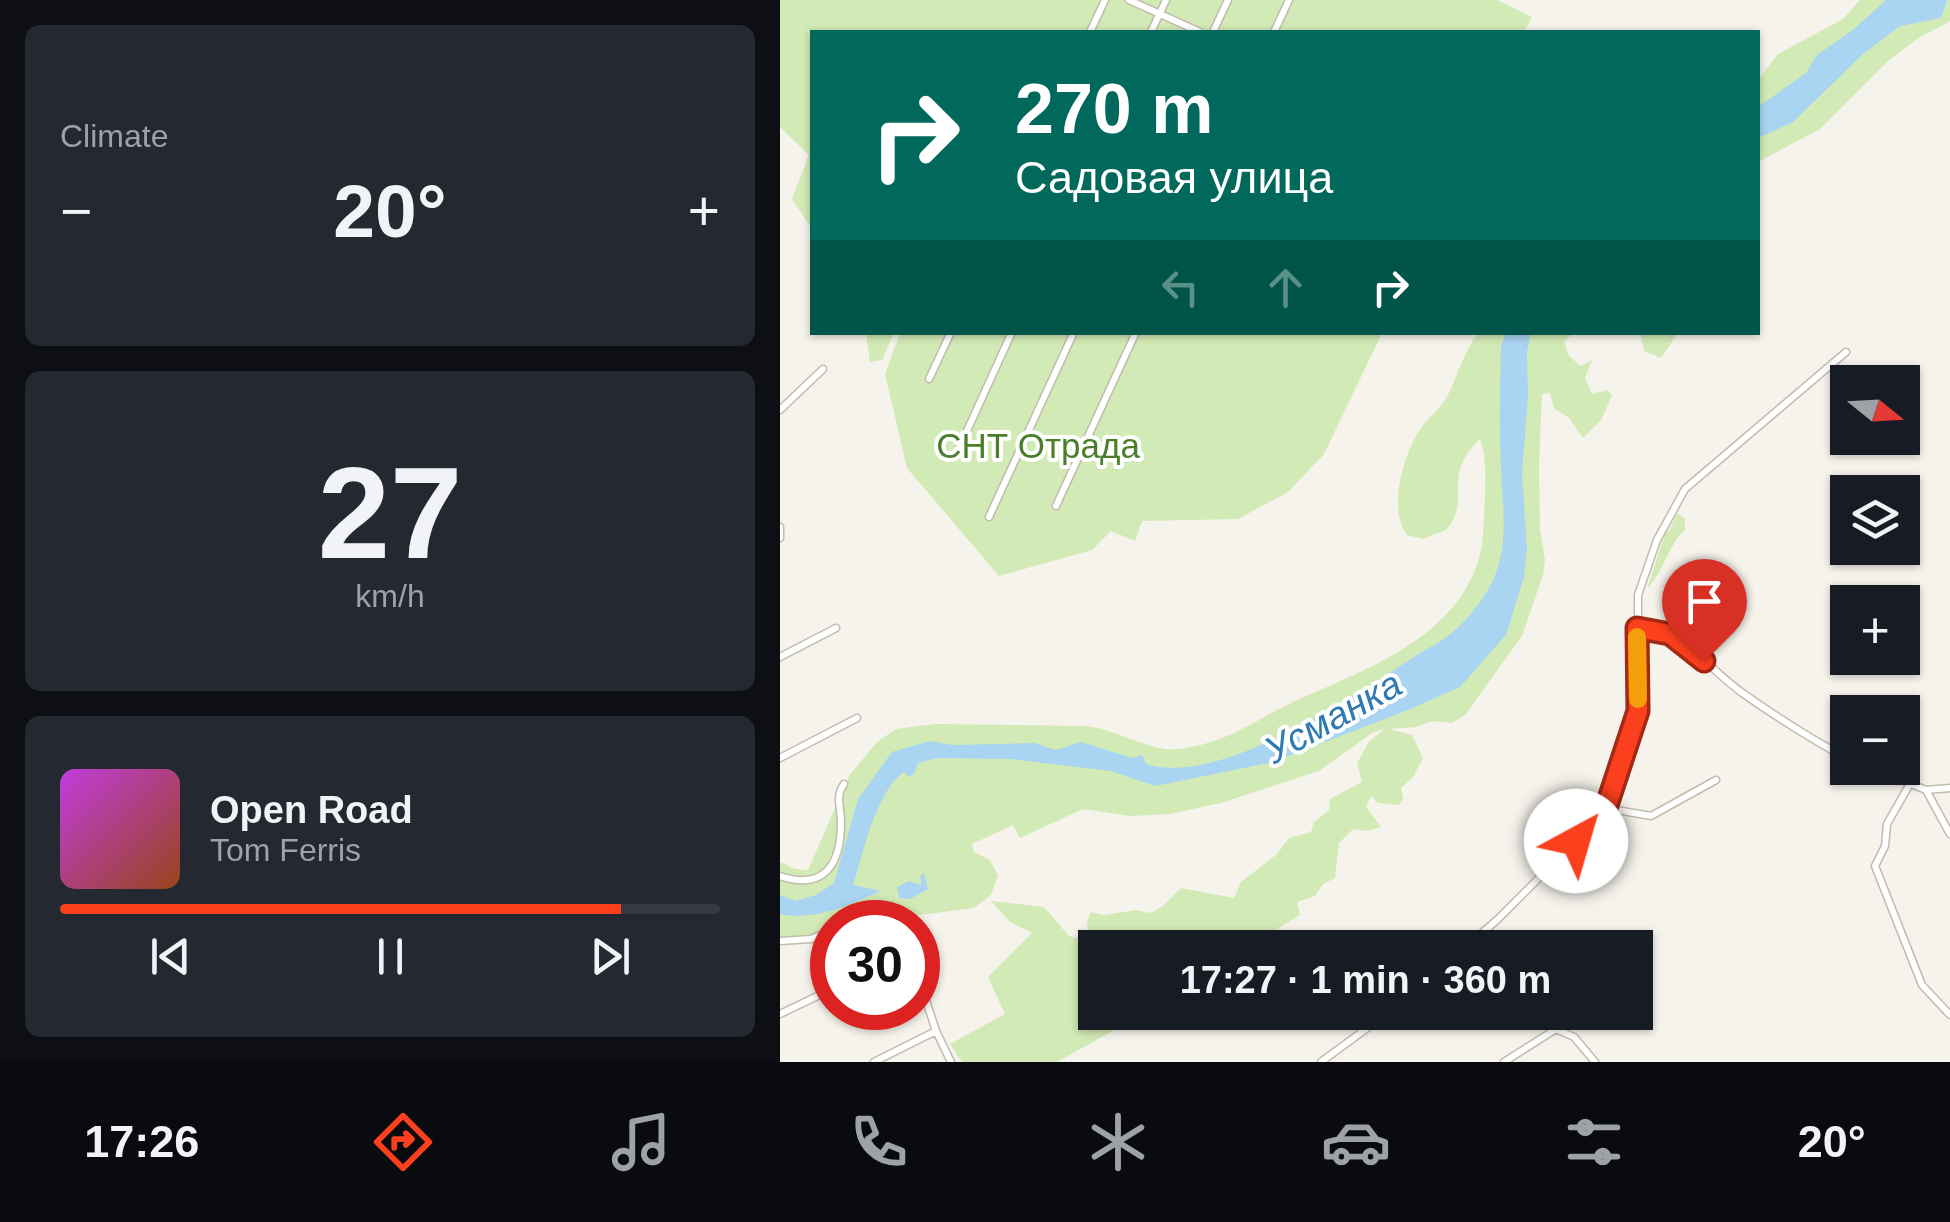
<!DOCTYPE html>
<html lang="en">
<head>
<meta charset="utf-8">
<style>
  :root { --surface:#171b24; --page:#242831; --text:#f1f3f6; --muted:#9ea1a6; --line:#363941; --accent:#fc3f1d }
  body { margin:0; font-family:Arial,sans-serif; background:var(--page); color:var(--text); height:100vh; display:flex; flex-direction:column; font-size:38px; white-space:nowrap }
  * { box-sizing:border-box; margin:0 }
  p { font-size:32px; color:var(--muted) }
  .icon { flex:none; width:55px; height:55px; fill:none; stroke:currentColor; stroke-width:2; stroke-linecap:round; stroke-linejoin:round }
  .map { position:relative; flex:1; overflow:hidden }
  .drawer { display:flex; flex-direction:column; gap:25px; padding:25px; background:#0d0f14; width:780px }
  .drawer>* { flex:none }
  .top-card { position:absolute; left:30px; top:30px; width:950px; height:305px; border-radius:0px; box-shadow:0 2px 8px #0004; background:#00695c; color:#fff; overflow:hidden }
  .needle { width:65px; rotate:108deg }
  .fabs { position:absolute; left:1050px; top:365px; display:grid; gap:20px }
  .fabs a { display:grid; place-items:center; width:90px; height:90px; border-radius:0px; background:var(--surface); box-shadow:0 2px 8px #0004; font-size:50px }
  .speed { position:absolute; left:30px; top:900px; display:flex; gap:20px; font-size:50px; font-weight:700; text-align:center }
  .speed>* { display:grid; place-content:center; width:130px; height:130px; border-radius:50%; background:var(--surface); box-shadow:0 2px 8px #0004; line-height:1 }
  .speed .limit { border:15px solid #d22; background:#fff; color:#111 }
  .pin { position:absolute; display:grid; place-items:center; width:85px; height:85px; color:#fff; margin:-102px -42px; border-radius:50% 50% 50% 0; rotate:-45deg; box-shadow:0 0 10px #0007 }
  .pin .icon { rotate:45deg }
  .me { position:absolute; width:110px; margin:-55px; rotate:39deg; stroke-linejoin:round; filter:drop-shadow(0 0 8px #0008) }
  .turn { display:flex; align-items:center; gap:35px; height:210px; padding:0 40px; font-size:45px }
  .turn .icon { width:130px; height:130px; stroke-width:2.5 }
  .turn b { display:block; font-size:70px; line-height:85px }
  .lanes { display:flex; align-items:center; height:95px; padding:0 40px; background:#0003; justify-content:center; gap:50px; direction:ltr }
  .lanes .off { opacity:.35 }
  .big { font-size:75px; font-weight:600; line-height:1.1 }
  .drawer .widget { flex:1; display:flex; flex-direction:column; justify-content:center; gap:15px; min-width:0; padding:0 35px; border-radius:15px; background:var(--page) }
  .drawer .dial { align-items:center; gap:0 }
  .dial b { font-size:130px; line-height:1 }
  .song { display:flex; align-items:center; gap:30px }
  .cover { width:120px; height:120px; border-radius:15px; background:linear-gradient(135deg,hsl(290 70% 55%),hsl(20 70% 35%)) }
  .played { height:10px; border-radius:5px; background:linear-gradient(90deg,var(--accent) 85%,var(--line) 85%) }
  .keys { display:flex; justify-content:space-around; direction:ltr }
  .heat { display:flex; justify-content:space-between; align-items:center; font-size:55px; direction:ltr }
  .trip { position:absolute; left:298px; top:930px; width:575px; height:100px; border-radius:0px; background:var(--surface); box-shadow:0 2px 8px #0004; font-weight:600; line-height:100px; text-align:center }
  .menu { display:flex; height:160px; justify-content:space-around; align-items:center; background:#090b0e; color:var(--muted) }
  .menu .icon { width:70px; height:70px }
  .menu .selected { color:var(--accent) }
  .menu b { font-size:45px; color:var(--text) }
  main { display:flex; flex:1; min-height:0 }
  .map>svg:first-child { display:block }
</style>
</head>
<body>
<main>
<section class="drawer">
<div class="widget"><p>Climate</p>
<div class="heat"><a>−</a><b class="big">20°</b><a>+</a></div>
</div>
<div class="widget dial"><b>27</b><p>km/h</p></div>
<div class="widget">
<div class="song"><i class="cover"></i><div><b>Open Road</b><p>Tom Ferris</p></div></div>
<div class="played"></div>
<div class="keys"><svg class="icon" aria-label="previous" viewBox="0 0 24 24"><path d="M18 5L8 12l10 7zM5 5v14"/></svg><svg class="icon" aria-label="pause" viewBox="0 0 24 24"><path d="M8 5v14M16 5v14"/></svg><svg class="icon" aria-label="next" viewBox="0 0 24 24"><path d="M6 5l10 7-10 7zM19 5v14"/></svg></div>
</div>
</section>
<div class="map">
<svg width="1170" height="1062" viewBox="0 0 1170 1062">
  <rect width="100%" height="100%" fill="#f6f3ec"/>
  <path fill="#d2eab5" d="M0 0H717L752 17 744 32H32V229L12 199 29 155 0 127Z
    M1080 0H1170V21L1137 39 1108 61 1040 129 978 162V80L998 54 1063 19Z
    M86 333H114L102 360 90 362Z
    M120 333H602L544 454 508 492 458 519 362 521 355 541 331 531 312 550 219 576 127 468 105 374Z
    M698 333H793L784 342 789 356 801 366 812 360 805 378 812 394 828 390 832 396 821 420 803 438 789 418 774 408 770 393 762 394 759 465 760 530 765 560 763 575 742 636 685 715 672 723 652 721 636 727 609 729 632 735 643 758 633 777 621 788 623 799 619 805 598 803 591 796 586 807 601 827 587 831 573 829 559 843 555 878 543 884 535 896 517 902 520 915 487 935 450 947 315 948V1012L365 1013 277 1062H182L170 1044 225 1014 208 977 252 933 230 922 211 901 264 907 289 936 309 941 307 920 311 912 324 915 356 910 370 913 382 907 401 888 454 898 461 882 497 854 509 838 531 832 534 822 549 810 550 799 582 782 577 763 589 742 604 729 592 733 539 771 441 803 390 814 351 816 303 809 240 838 233 825 192 844 194 852 210 860 218 876 211 895 194 908 132 916 117 921 103 922 92 916 78 922H52V934L36 944 0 941V862L15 869 28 870 69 776 97 742 116 729 155 724 304 726C336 728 370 753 399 749 449 742 469 723 511 703 578 672 668 643 696 567 703 550 703 532 704 514 705 492 708 460 700 439 659 478 694 497 666 530L643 539 627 535C608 510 623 456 639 431 647 418 660 410 668 395 678 374 684 352 698 333Z
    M860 333H895L896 336 881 358 864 351Z
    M897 513 905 519V530C891 540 883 573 867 589L885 533 890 530Z"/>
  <path fill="#a9d4f2" d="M1106 0H1167L1161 18 1120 26 1083 54 1013 122 978 138V107L1026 73 1037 55 1073 30Z
    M726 333H751L747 352 748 396 742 473 747 550 744 577 726 635 680 687 628 710 493 762 375 786 331 771 230 759 157 758 138 763 135 773 129 777 124 772C96 791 83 854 73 885L101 891C68 905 37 921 0 914V895L16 901 36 895 54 883 78 799 112 752 150 741 172 745 254 743 276 750 301 742 352 758 362 755 366 764C439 788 578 694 637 655 647 648 660 643 669 635 689 620 711 591 718 567 728 535 722 501 721 469 719 428 720 387 721 346Z
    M144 873 148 889 130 899 119 898 117 887 129 881 141 885 140 876Z"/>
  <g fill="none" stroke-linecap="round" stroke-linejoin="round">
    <defs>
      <path id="minor" d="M349 0 420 32
        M310 32 325 0
        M371 32 386 0
        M433 32 448 0
        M494 32 509 0
        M149 379 171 332
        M0 410 43 369
        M176 455 232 332
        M276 506 356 332
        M209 517 294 332
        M0 527V538
        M857 629C902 630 927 667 961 692 995 716 1031 739 1068 759
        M0 657 56 628
        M0 758 77 718
        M1092 768 1146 790 1170 788
        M1131 782 1107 824 1105 846 1095 866 1142 985 1170 1015
        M1146 790 1170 834
        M825 808 871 816 936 780
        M0 876C45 891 61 864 61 822 61 808 55 796 64 784
        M71 922 111 906 117 922
        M0 941 31 939 52 930
        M685 948 718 919 822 815 858 711V595L877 540 905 489 1066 352
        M138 976 156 1031 171 1062
        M0 1014 52 989
        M94 1062 156 1031
        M541 1062 609 1012
        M724 1062 776 1029 794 1037 815 1062"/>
    </defs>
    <use href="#minor" stroke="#c2bbae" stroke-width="9"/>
    <use href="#minor" stroke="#fff" stroke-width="6"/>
  </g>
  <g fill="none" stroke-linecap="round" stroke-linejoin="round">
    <defs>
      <path id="route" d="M796 841 826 808 858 711 857 628 890 634 924 661"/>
    </defs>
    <use href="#route" stroke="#a42913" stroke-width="25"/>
    <use href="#route" stroke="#fc3f1d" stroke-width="18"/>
    <path stroke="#f59e0b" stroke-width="18" d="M857 637 858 699"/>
  </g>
  <g text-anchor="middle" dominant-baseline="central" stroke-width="8" stroke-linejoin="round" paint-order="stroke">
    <g font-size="35" fill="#4a7f2a" stroke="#fff">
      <text x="258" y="445">СНТ Отрада</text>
    </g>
    <g font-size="38" font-style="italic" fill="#2e7ab2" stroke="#fff">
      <text transform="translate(553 717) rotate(-29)">Усманка</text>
    </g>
  </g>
</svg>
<div class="fabs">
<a><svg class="needle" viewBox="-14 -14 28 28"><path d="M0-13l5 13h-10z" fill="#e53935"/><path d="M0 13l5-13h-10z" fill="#9ea1a6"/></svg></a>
<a><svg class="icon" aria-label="layers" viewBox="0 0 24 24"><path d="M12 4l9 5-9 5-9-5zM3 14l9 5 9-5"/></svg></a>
<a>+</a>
<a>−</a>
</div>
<div class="speed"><div class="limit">30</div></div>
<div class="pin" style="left:924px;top:661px;background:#d93025"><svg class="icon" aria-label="arrive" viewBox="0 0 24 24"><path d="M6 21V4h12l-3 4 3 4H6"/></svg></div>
<svg class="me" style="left:796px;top:841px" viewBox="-20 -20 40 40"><circle r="19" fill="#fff"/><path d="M0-13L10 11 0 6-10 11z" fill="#fc3f1d"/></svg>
<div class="trip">17:27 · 1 min · 360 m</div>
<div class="top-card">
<div class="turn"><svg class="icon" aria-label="right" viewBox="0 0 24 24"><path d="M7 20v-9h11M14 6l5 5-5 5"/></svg><div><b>270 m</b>Садовая улица</div></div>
<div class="lanes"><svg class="icon off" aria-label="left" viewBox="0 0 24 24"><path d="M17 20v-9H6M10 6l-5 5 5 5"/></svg><svg class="icon off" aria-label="ahead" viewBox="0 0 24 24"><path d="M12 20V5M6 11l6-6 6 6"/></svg><svg class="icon" aria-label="right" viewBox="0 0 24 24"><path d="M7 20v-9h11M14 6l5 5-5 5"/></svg></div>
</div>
</div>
</main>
<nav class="menu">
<b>17:26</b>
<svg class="icon selected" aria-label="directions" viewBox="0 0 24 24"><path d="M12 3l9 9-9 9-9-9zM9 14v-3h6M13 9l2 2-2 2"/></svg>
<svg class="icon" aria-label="music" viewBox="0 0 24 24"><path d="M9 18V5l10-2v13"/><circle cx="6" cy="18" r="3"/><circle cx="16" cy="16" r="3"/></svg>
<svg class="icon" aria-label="phone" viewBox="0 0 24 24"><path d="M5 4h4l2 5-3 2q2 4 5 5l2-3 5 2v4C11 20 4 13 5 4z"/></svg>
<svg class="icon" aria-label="climate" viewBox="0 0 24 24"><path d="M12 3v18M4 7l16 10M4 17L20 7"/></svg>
<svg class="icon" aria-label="car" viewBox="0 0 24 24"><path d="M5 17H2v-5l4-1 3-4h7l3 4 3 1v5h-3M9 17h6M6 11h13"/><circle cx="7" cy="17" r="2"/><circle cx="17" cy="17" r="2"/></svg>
<svg class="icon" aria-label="filters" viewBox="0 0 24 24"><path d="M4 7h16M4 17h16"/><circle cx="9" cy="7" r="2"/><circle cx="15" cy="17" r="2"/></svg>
<b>20°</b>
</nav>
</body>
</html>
